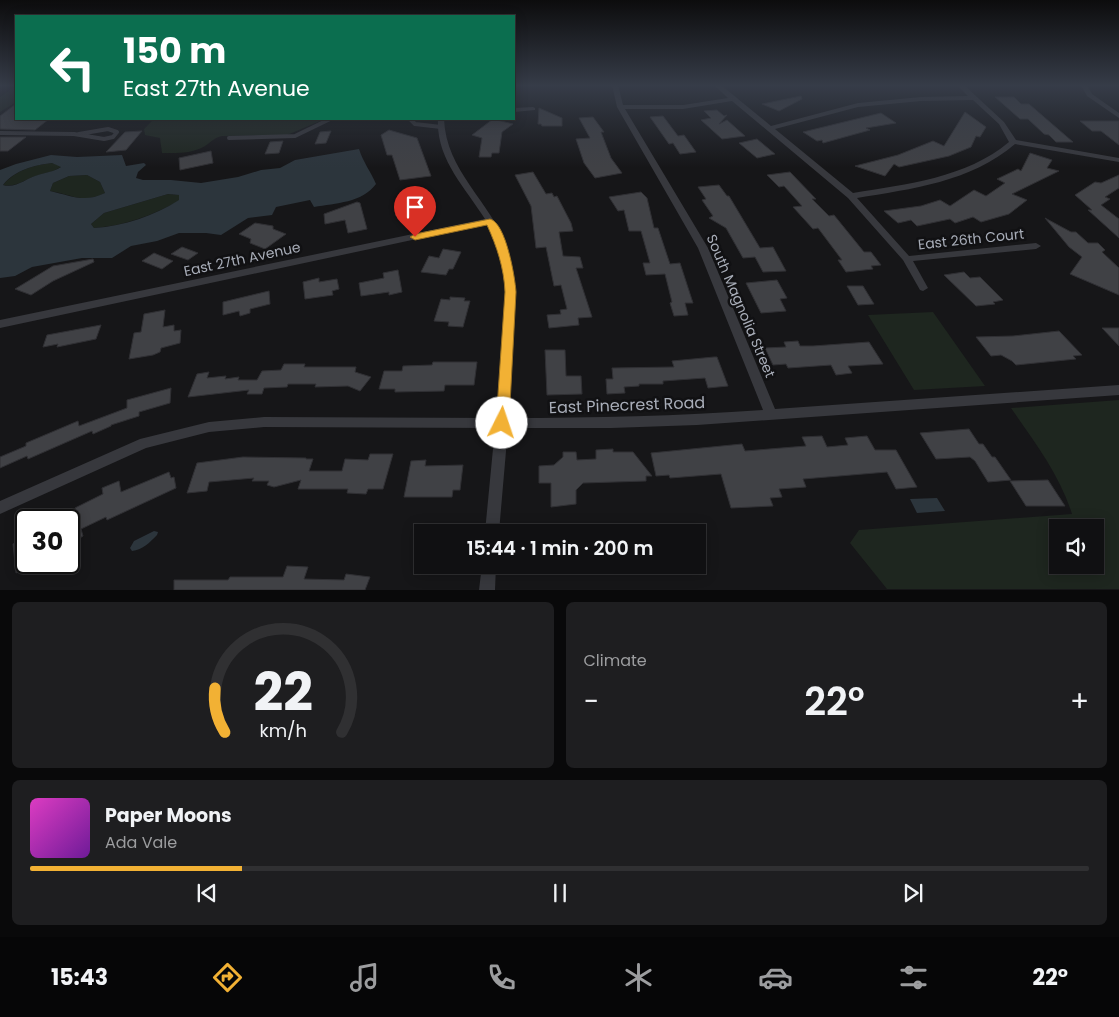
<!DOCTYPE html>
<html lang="en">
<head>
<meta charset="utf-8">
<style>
  :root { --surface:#101012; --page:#1e1e20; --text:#f1f3f6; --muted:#9c9d9f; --line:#303032; --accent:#f2b134 }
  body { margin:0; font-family:Poppins,sans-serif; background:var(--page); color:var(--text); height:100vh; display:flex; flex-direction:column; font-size:19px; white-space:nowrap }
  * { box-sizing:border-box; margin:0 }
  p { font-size:16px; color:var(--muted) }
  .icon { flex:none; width:28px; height:28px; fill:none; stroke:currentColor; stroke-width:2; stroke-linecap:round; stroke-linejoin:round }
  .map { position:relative; height:590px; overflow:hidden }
  .details { display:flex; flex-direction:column; gap:12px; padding:12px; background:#09090a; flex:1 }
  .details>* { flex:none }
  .top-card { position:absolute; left:15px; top:15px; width:500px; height:105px; border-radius:0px; box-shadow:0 2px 12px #0003,0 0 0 1px var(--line); background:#0b6e4f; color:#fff; overflow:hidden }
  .controls { position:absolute; left:1049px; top:519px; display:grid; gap:10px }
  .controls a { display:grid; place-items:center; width:55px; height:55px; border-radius:0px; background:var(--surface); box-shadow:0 2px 12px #0003,0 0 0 1px var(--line); font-size:25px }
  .speed { position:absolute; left:15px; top:509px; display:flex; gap:10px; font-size:25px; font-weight:700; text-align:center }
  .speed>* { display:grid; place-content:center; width:65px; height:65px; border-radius:50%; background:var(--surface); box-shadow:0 2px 12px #0003,0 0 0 1px var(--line); line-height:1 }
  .speed .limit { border:2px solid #111; border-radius:8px; background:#fff; color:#111 }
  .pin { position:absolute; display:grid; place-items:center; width:42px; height:42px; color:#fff; margin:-51px -21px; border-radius:50% 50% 50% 0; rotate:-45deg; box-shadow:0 0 5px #0007 }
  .pin .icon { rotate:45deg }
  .me { position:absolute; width:55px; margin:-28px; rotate:4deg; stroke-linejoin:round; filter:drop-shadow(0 0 4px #0008) }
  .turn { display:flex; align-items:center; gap:18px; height:105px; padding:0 25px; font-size:22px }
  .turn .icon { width:65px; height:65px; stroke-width:2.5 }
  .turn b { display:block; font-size:35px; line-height:42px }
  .big { font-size:38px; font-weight:600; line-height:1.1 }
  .details .widget { flex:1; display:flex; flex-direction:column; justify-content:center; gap:8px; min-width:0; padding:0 18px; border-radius:8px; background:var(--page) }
  .details .dial { align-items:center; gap:0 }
  .dial svg { height:130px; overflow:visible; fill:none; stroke:var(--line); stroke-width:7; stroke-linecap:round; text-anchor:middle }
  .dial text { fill:var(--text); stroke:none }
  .song { display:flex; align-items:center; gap:15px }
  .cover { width:60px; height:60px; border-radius:8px; background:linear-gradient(135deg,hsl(310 70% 55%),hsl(280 70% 35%)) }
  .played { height:5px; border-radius:2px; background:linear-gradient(90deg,var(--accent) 20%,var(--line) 20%) }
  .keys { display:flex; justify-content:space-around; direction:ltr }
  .heat { display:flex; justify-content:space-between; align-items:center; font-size:28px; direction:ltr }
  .details .tiles { flex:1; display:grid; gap:12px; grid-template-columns:1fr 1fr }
  .widget:last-child { grid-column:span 2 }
  .trip { position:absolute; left:414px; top:524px; width:292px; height:50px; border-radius:0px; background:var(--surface); box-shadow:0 2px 12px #0003,0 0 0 1px var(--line); font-weight:600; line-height:50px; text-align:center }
  .menu { display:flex; height:80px; justify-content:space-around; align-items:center; background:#060607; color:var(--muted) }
  .menu .icon { width:35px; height:35px }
  .menu .active { color:var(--accent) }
  .menu b { font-size:22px; color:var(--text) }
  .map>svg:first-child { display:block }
</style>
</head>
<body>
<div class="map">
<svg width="1119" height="590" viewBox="0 0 1119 590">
  <rect width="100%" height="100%" fill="#161618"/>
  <path fill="#1e261f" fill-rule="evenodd" d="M16 86V102L0 112V97Z
    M154 119H325L287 135 222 136C214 138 211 142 205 146 191 154 178 153 162 153L160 138 145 135 144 129Z
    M52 163 62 166C54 172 48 172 39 175 26 178 17 188 3 185 16 170 33 165 52 163Z
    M87 175 100 182 105 193C82 204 74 195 50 191L53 183 69 176Z
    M168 194 179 195V201C153 215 124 226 94 228L91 224 104 213Z
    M933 312 985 386 914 390 868 315Z
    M1119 400V589H887L850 543 859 530 1072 514C1060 475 1034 441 1011 408ZM1058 528H1095V565H1058Z"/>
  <path fill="#2c353c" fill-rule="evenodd" d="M359 149C363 162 371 172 376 184 362 203 336 203 314 207L310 200 276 207 272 215 248 218 221 235 206 233H179L157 241 131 246 112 258H82L32 267 15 276 0 278V170L16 164 51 155 77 157 122 155 126 166 144 163 146 165 138 172 136 178 143 180H171L201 183 238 177 261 170 280 168 295 160ZM52 163 61 167C53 172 47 172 38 175 26 178 16 189 3 185 15 170 34 165 52 163ZM87 175 100 182 105 193C84 203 72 196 50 191L53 183 69 176ZM168 194 179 195V200C154 216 124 226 94 228L91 224 104 213Z
    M937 498 945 511 917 513 910 499Z
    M154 531 158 532 157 535C150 542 143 550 132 551L130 548 134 541Z"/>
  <path fill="#404145" stroke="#303034" d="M801 96 802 99 779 111 762 104Z
    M995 97H1014L1021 104H1029L1073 142H1056L1049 135 1044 134 1028 119H1020Z
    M16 104V119H49L35 130 0 129V116Z
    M539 108 562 118V126H542L541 124H538Z
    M717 110 724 116 727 115 719 124 727 120 745 136 722 139 701 120 711 118 704 111Z
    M965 112 986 127 980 137 976 136 971 147 949 156 899 167 894 164 885 176 855 166 898 155 933 141 944 146Z
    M881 113 896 123 866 128 870 130 823 143 822 140 817 141 803 132Z
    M663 116 678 136 684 135 696 152 680 154 673 143 669 144 650 117Z
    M593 117 604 132H601L611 158 622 173 595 178 584 163 576 139 590 138 579 118Z
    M493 119 513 124 502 132 499 153H492L491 157H479L482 138 472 135Z
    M1080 121H1119V145L1101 131H1092Z
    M389 130 417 138 431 176 400 180 392 155H387L381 135Z
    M142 131 126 150 106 152 125 132Z
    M331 131 326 143 315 144 320 132Z
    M0 137H26L8 151H0Z
    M757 139 775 154 757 158 739 143Z
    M283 141 279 153 265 154 270 142Z
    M211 151 213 163 180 170 179 158Z
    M1030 153 1052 160 1047 168 1059 171 1012 194 1027 200 1009 214 981 222 973 217 955 223 950 219 917 226 911 220 898 223 884 211 921 206 940 200 950 206 974 190 986 196 1005 183 997 179 1018 169 1021 171Z
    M533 172 546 194 552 193 554 197 557 196 571 223 573 231 559 232 563 256 580 257 583 268H576L592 317 578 318 579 325 549 328 547 315 561 314 560 310 567 309 561 285 554 286 546 247 536 248 531 206 515 175Z
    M790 172 816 199H812L829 216 834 215 864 252H871L881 265 871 266 873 269 846 272 838 260H842L818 228 813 229 793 207 802 206 784 186 779 187 767 175Z
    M1119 175V188L1105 197 1110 199 1101 205 1119 219V238L1088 210H1092L1075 195 1095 182 1101 183Z
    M719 185 727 196H729L760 248 773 247 786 271 763 272 755 257 743 258 726 228 709 218 713 216 702 200 706 199 698 187Z
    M641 192 647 198 654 228H658L670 264 680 263 693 303H685L688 315 674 316 670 303 672 302 665 274 646 275 643 263H650L641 231H629L624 210 618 211 609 197Z
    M415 199 430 205 408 221 395 215 400 211 397 210Z
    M357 202 360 203 367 229 348 233 345 220 325 224 324 214Z
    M1045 218 1071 232H1076L1088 243H1098L1105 250 1102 252 1119 268V295L1070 274 1082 257 1069 247Z
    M255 223 273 226V229L286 234 265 249 250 243 251 239 239 234Z
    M182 247 198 253 188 260 171 254Z
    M443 249 461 252 453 269H449L446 275 421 272 429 256 439 258Z
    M154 253 173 261 162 269 142 261Z
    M93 259 94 262 53 281 31 295 15 289 53 266Z
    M398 270 402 292 389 295V292L361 296 359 283 384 278 383 273Z
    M964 272 970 278 980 277 1003 300 993 302 995 304 976 306 944 275Z
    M319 278V282L337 279 339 289 332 291 333 295 305 299 303 282Z
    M777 280 787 298 780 299 786 311 761 313 746 283Z
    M847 286H863L874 304 858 305Z
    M269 291 270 304 250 309V313L240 316 239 311 223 315V302Z
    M450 297 465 298 464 301H470L463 327 448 326 449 322 434 321 441 299 450 300Z
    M165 310 163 327 174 325V331L181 330 180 343 161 348 160 352 153 355 129 359 134 333 141 332 144 314Z
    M101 325 96 339 57 347 58 344 43 347 47 335Z
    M1102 328H1119V346Z
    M1059 331 1082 355 1073 356 1076 359 1016 365 1012 361 1001 355 991 356 976 337 1013 336Z
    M798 341 800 346H813L869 342 883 364 848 366 852 373 836 375 831 365 788 368 786 364 773 365 765 348 786 347 784 342Z
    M545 350H565L566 376H581L582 394 547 395Z
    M714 357H717L728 386 708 388 705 378 663 381V384H639V386L624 387 625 393 607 394 606 379H613L612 368 674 367 672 361Z
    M433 362H477L474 385H445L444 391 395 392V389H379L384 371H402L403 366 432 365Z
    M284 364H305L304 367H356L355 372 371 377 360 391 348 386 315 387 316 384H288L287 387 264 388 262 394H247L249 390 188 397 197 374 209 372 207 378 226 376 225 379 239 377 238 380H257L262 371 281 370Z
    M171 388 170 403 139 412V416L111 425V426L93 434 92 431 28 459 27 456 0 468V457L26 446V443L78 421 79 426 127 408V400Z
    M969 429 979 444H983L992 457H995L1011 480 988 482 975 461 970 457 936 459 920 433Z
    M822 436 827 447 848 445 845 438 867 436 875 450H896L917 487 896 489 887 472 803 479 806 487 779 489 782 497 770 498 773 506 731 508 721 474 670 478 669 475 656 476 651 453 742 444 745 451 806 446 802 437Z
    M613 449V452H633L652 476H646V481L583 483 576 490V504L551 507V483H539V466L554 465 563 457V452H576L577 460 596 459V450Z
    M370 454H393L383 489H368L366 494 347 493 348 489H298L301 480 274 487 267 485 269 481H252L254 478 209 482 207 491 187 493 197 463 243 457 306 458V459H313L309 471H342L345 459 368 460Z
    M426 460 425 466 463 465 460 490H453L452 497H404L411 461Z
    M169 472 171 478 174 477 176 488 107 520 106 517 81 529 83 536 69 545V517L76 514 75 508 103 494 102 488 119 481 121 492Z
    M1048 480 1065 506H1026L1010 481Z
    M26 538V568L16 573 13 544Z
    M287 566 308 567 304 579 344 580 346 574 370 577 365 590H174V580H228L230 577H283Z"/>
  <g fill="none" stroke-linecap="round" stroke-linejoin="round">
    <path stroke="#37383d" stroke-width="4" d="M410 119 415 124 441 127
      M0 133 74 134 104 139 113 137 117 132 108 129 79 134
      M229 138 295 136 330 119"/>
    <path fill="#37383d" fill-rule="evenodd" d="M612 85H618L623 105H683L728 98 714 85H721L771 126 858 103 921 97 968 96 957 85H964L1004 122 1016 140 1119 158V162L1015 144C971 182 911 189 857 198L909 256 1036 243 1041 246 1036 249 913 261 928 288 923 291 920 290 903 260 848 198 732 101 683 109H625L708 248 775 409 1119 385V395L697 425 611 428H508L499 532H485L495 428 264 427 209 432 146 448 0 514V501L140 439 209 422 264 417 496 418 506 292 500 256 487 224 0 328V320L485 219C465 187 436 159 438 119H444C446 171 490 201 507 247 518 280 515 308 513 341 511 367 510 392 508 418 594 418 678 416 763 410L698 248 617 107ZM973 100 999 124 1009 142C966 178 907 184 853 193L775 129 858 107 921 101Z
      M1081 85H1087L1092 94 1119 113V118L1087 96Z
      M533 107 535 108V110L514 112V108Z
      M482 565H496L495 590H479Z"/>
  </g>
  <linearGradient id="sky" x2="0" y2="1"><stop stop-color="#0c0c0d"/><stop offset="0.51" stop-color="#363c48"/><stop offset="1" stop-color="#363c48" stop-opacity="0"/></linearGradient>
  <rect width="1119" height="168" fill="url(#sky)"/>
  <path fill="#f2b134" stroke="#9d7322" d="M490 219C506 223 515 277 516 292L509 423 507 427 502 429 498 427 496 423 505 292C504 268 497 247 487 225L415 240 410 237 415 234Z"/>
  <g text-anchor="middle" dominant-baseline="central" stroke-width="5" stroke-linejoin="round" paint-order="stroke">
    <g font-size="14" fill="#a8adb8" stroke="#111113">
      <text transform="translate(971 239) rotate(-6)">East 26th Court</text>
      <text transform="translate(242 259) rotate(-12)">East 27th Avenue</text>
      <text transform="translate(741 306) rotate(67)">South Magnolia Street</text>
    </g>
    <g font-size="16" fill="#a8adb8" stroke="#111113">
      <text transform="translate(627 405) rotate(-2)">East Pinecrest Road</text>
    </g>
  </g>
</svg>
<div class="controls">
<a><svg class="icon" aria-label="sound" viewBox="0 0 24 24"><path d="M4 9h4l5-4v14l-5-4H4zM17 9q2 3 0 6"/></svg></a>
</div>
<div class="speed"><div class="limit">30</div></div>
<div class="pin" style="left:415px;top:237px;background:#d93025"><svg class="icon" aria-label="arrive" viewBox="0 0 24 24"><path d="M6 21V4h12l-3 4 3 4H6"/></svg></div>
<svg class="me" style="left:502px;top:423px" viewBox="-20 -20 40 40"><circle r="19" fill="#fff"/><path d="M0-13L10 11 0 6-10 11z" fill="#f2b134"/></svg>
<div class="trip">15:44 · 1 min · 200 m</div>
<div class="top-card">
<div class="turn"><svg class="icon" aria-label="left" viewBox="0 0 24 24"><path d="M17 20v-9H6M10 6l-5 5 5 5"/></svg><div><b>150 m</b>East 27th Avenue</div></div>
</div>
</div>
<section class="details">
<div class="tiles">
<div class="widget dial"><svg viewBox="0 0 100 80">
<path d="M14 69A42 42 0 1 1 86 69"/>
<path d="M14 69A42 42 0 0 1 8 42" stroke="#f2b134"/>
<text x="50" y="56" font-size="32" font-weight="700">22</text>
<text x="50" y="72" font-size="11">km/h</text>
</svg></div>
<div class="widget"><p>Climate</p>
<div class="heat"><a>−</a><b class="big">22°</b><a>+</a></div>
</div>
<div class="widget">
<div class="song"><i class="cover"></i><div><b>Paper Moons</b><p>Ada Vale</p></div></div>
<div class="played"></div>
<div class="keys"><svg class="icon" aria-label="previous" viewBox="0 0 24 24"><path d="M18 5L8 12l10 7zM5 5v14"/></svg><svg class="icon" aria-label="pause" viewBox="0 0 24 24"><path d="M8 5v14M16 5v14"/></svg><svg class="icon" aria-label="next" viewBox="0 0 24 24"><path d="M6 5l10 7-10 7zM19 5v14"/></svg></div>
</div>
</div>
</section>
<nav class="menu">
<b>15:43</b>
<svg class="icon active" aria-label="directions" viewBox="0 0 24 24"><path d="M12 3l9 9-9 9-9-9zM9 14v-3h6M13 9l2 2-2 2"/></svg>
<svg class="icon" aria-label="music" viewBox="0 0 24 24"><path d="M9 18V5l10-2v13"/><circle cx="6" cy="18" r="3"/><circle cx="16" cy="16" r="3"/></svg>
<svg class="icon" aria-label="phone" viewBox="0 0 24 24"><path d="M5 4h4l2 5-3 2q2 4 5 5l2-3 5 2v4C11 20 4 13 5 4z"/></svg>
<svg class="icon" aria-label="climate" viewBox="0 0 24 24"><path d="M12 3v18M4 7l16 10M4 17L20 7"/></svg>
<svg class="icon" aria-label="car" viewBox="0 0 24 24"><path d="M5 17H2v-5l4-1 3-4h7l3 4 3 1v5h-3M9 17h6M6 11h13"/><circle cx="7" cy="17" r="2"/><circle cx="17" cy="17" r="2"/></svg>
<svg class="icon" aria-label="filters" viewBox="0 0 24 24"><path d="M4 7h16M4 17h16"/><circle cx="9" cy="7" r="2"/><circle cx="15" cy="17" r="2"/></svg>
<b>22°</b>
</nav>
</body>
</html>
